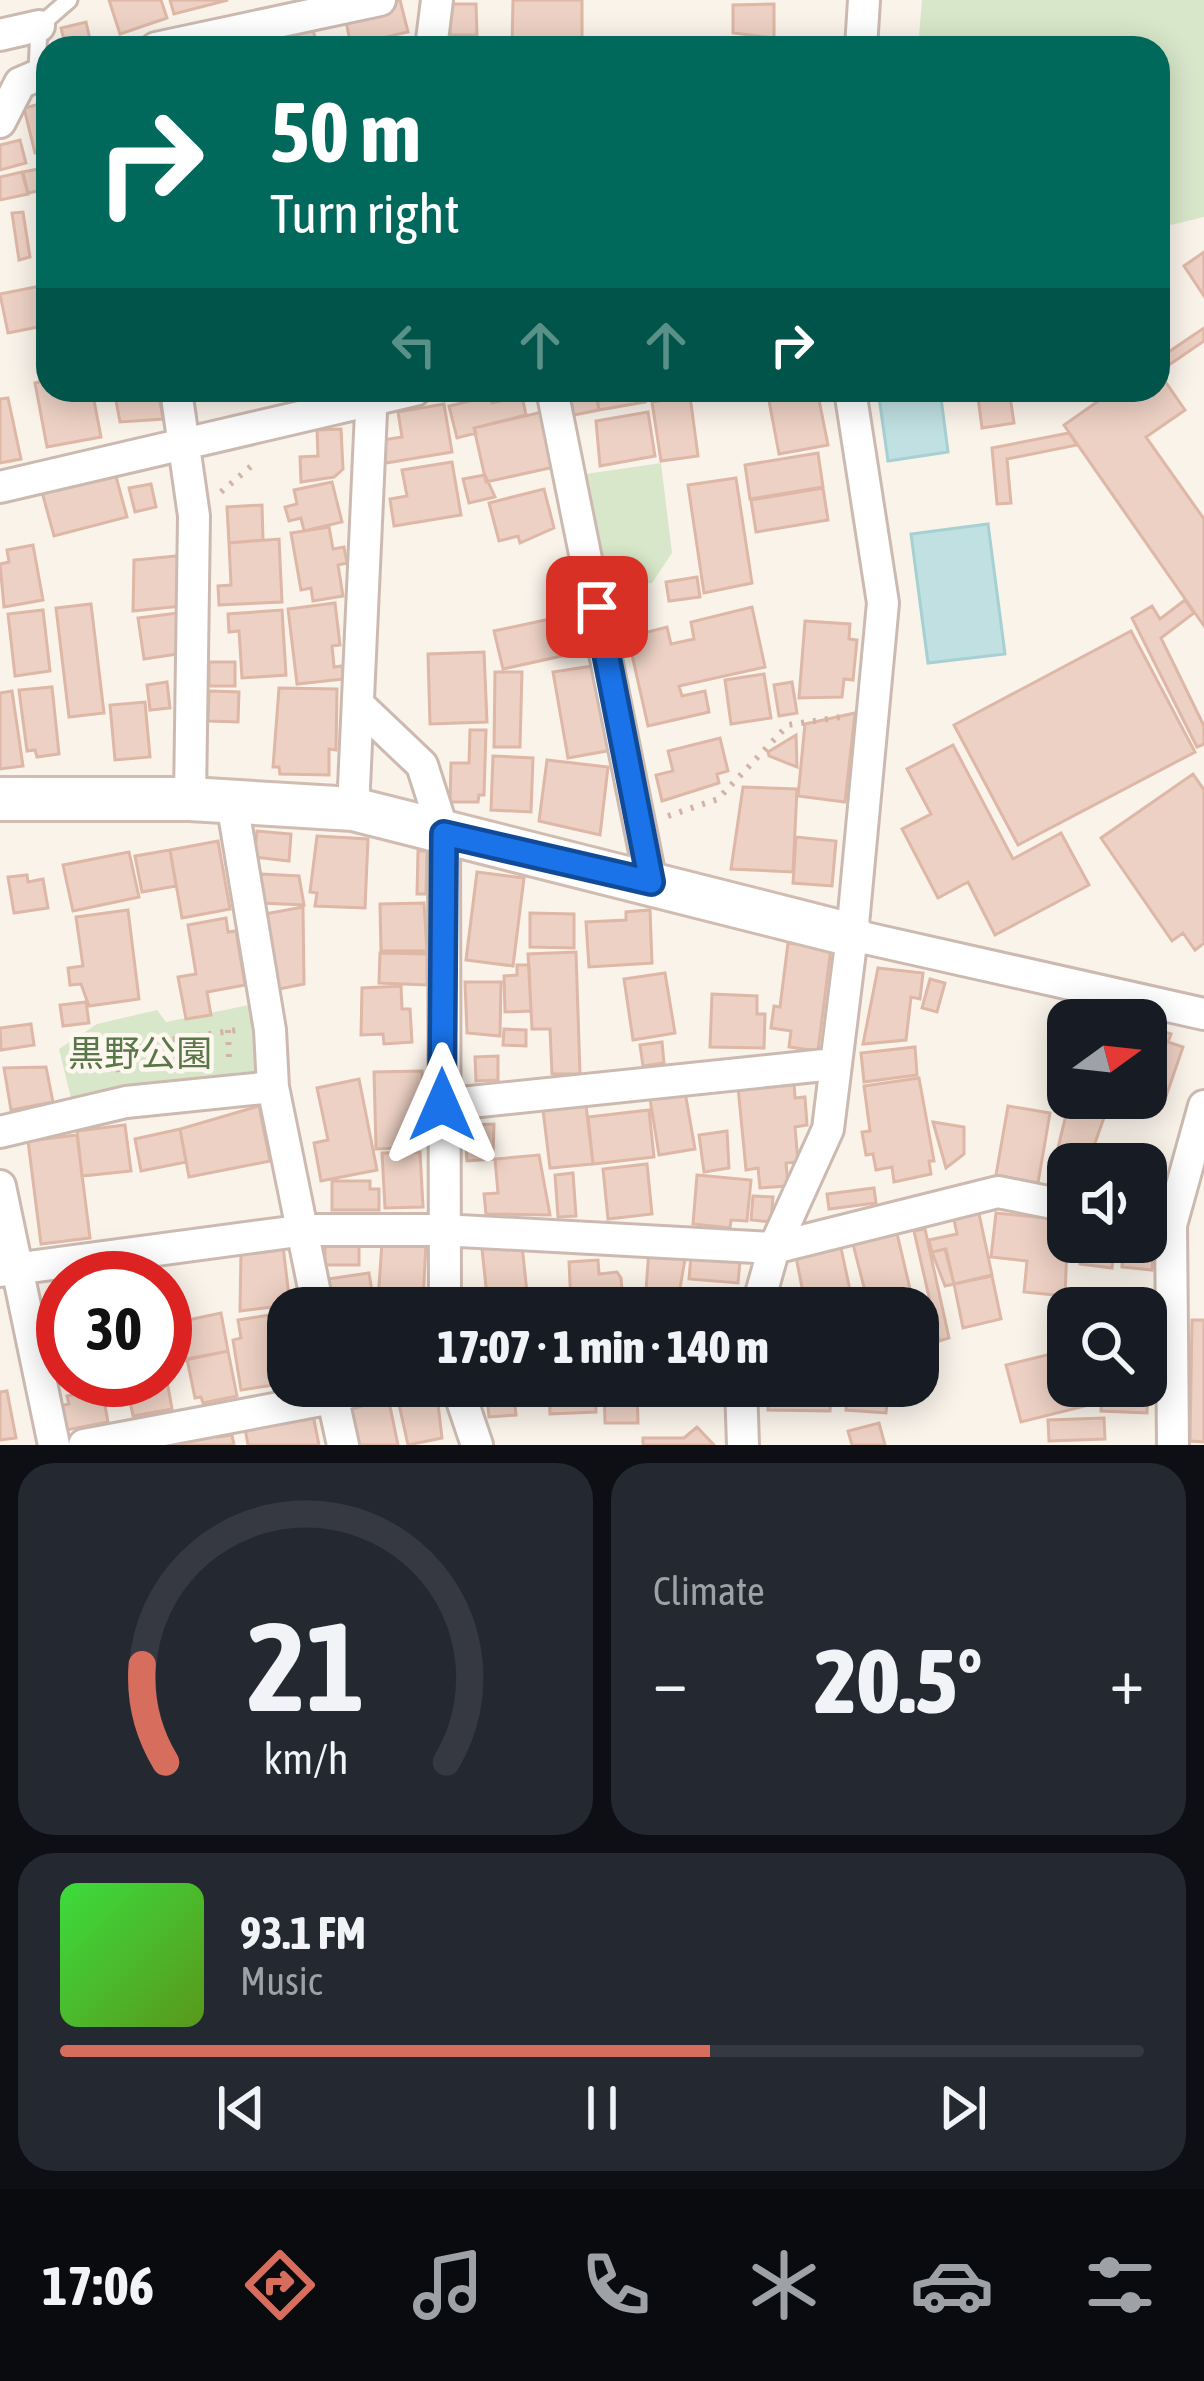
<!DOCTYPE html>
<html lang="en">
<head>
<meta charset="utf-8">
<style>
  :root { --surface:#171b24; --page:#242831; --text:#f1f3f6; --muted:#9ea1a6; --line:#363941; --accent:#d76e5d }
  body { margin:0; font-family:"Asap Condensed","Noto Sans JP",sans-serif; background:var(--page); color:var(--text); height:100vh; display:flex; flex-direction:column; font-size:45px; white-space:nowrap }
  * { box-sizing:border-box; margin:0 }
  p { font-size:39px; color:var(--muted) }
  .icon { flex:none; width:66px; height:66px; fill:none; stroke:currentColor; stroke-width:2; stroke-linecap:round; stroke-linejoin:round }
  .map { position:relative; height:1445px; overflow:hidden }
  .side { display:flex; flex-direction:column; gap:18px; padding:18px; background:#0d0f14; flex:1 }
  .side>* { flex:none }
  .banner { position:absolute; left:36px; top:36px; width:1134px; height:366px; border-radius:36px; box-shadow:0 6px 30px #0003; background:#00695c; color:#fff; overflow:hidden }
  .needle { width:78px; rotate:75deg }
  .fabs { position:absolute; left:1047px; top:999px; display:grid; gap:24px }
  .fabs a { display:grid; place-items:center; width:120px; height:120px; border-radius:24px; background:var(--surface); box-shadow:0 6px 30px #0003; font-size:60px }
  .speed { position:absolute; left:36px; top:1251px; display:flex; gap:24px; font-size:60px; font-weight:700; text-align:center }
  .speed>* { display:grid; place-content:center; width:156px; height:156px; border-radius:50%; background:var(--surface); box-shadow:0 6px 30px #0003; line-height:1 }
  .speed .limit { border:18px solid #d22; background:#fff; color:#111 }
  .pin { position:absolute; display:grid; place-items:center; width:102px; height:102px; color:#fff; margin:-51px; border-radius:24px; box-shadow:0 6px 18px #0006 }
  .me { position:absolute; width:132px; margin:-66px; rotate:0deg; stroke-linejoin:round; filter:drop-shadow(0 0 9px #0008) }
  .turn { display:flex; align-items:center; gap:42px; height:252px; padding:0 36px; font-size:54px }
  .turn .icon { width:156px; height:156px; stroke-width:2.5 }
  .turn b { display:block; font-size:84px; line-height:102px }
  .lanes { display:flex; align-items:center; height:114px; padding:0 36px; background:#0003; justify-content:center; gap:60px; direction:ltr }
  .lanes .off { opacity:.35 }
  .big { font-size:90px; font-weight:800; line-height:1.1 }
  .side .card { flex:1; display:flex; flex-direction:column; justify-content:center; gap:18px; min-width:0; padding:0 42px; border-radius:36px; background:var(--page) }
  .side .dial { align-items:center; gap:0 }
  .dial svg { height:312px; overflow:visible; fill:none; stroke:var(--line); stroke-width:7; stroke-linecap:round; text-anchor:middle }
  .dial text { fill:var(--text); stroke:none }
  .song { display:flex; align-items:center; gap:36px }
  .cover { width:144px; height:144px; border-radius:18px; background:linear-gradient(135deg,hsl(120 70% 55%),hsl(90 70% 35%)) }
  .played { height:12px; border-radius:6px; background:linear-gradient(90deg,var(--accent) 60%,var(--line) 60%) }
  .keys { display:flex; justify-content:space-around; direction:ltr }
  .heat { display:flex; justify-content:space-between; align-items:center; font-size:66px; direction:ltr }
  .side .tiles { flex:1; display:grid; gap:18px; grid-template-columns:1fr 1fr }
  .card:last-child { grid-column:span 2 }
  .trip { position:absolute; left:267px; top:1287px; width:672px; height:120px; border-radius:36px; background:var(--surface); box-shadow:0 6px 30px #0003; font-weight:800; line-height:120px; text-align:center }
  .tabs { display:flex; height:192px; justify-content:space-around; align-items:center; background:#090b0e; color:var(--muted) }
  .tabs .icon { width:84px; height:84px }
  .tabs .current { color:var(--accent) }
  .tabs b { font-size:54px; color:var(--text) }
  .map>svg:first-child { display:block }
</style>
</head>
<body>
<div class="map">
<svg width="1204" height="1445" viewBox="0 0 1204 1445">
  <rect width="100%" height="100%" fill="#faf3ea"/>
  <path fill="#d8e7c9" d="M922 0H1204V217L1158 228V48H918Z
    M661 463 672 553 652 583 610 587 586 474Z
    M254 1004 263 1079 71 1098 59 1049 97 1024 157 1010 166 1022Z"/>
  <path fill="#c0e0e2" stroke="#a7d0d3" stroke-width="3" d="M878 390H940L948 452 888 461Z
    M988 524 1005 654 928 663 911 534Z"/>
  <path fill="#edd1c4" stroke="#deb7a6" stroke-width="3" d="M109 0H161L167 18 120 34Z
    M170 0H228L174 14Z
    M400 0 408 32 351 45 344 13Z
    M513 0H582V47L512 48Z
    M450 4H476L477 35H450Z
    M774 4V38L733 33V5Z
    M86 22 92 48H66L61 28Z
    M311 23 318 48H259L256 38Z
    M48 102V150L35 153 24 108Z
    M20 140 26 163 0 170V145Z
    M48 167V189L28 193 23 172Z
    M22 172 28 194 0 200V177Z
    M23 212 30 257 19 260 12 213Z
    M1204 252V296L1184 266Z
    M40 286 48 289V325L8 333 0 294Z
    M1204 328V341L1166 367 1158 357V342L1167 353Z
    M1158 371 1185 410 1146 437 1204 519V626L1064 425 1114 390H1158Z
    M48 380V390H92L101 437 47 447 35 383Z
    M114 390H158L163 419 120 422Z
    M573 390H595L599 410 574 415 569 398Z
    M596 390H643L645 402 599 410Z
    M767 390H817L828 445 779 454Z
    M977 390H1009L1014 423 982 428Z
    M490 396 492 403 522 396 526 415 474 428 476 433 457 438 449 406Z
    M690 396 698 456 661 461 652 402Z
    M8 398 21 459 0 463V399Z
    M444 404 452 452 386 463 383 440 402 437 398 412Z
    M542 412 554 467 486 482 474 428Z
    M648 412 655 456 600 466 596 421Z
    M341 429 343 469 334 477 301 482 300 457 318 456 317 430Z
    M1069 433 1077 445 1007 459 1011 503 997 504 992 448Z
    M818 453 823 487 750 499 745 465Z
    M452 462 461 515 394 526 390 499 407 496 402 470Z
    M115 473 127 517 54 536 42 492Z
    M485 475 495 497 469 503 463 479Z
    M736 478 752 583 704 593 688 485Z
    M332 482 342 522 304 531 301 518 289 521 285 507 297 504 294 490Z
    M151 484 156 507 135 512 129 488Z
    M823 488 828 520 756 532 751 500Z
    M544 489 554 528 520 543 518 536 499 541 489 503Z
    M262 505 263 540 229 543 227 507Z
    M329 527 333 549 344 547 347 563 338 565 343 596 313 601 311 588 301 590 291 533Z
    M279 539 282 602 219 605 218 586 231 585 229 543Z
    M33 545 43 600 4 607 0 564 9 562 7 550Z
    M177 556 182 606 133 611 134 560Z
    M697 577 700 597 669 601 666 582Z
    M1185 600 1194 613 1161 638 1204 726V744L1197 747 1132 618 1152 606 1160 619Z
    M588 602 598 648 503 669 494 631 550 619 549 611Z
    M335 603 340 645 332 646 334 667 342 666 344 679 297 684 288 609Z
    M91 604 104 713 69 717 56 608Z
    M752 607 765 667 679 686 682 696 705 691 709 712 648 726 628 637 667 627 671 644 694 639 691 622Z
    M43 610 50 671 15 676 8 614Z
    M282 610 286 675 242 678 239 631 229 632 228 614Z
    M178 613 184 653 144 659 138 618Z
    M805 621 850 624 849 639 857 640 853 680 844 679 842 697 799 698Z
    M1131 631 1195 752 1018 845 954 725Z
    M484 652 487 722 430 724 428 654Z
    M209 662H235V686H209Z
    M599 665 618 749 568 758 553 672Z
    M495 672H522L520 747H494Z
    M764 674 771 718 731 724 725 680Z
    M167 682 170 708 150 710 147 685Z
    M792 682 797 713 779 716 774 685Z
    M52 687 59 754 37 757 35 750 27 751 19 690Z
    M279 688 337 689 336 750 329 749V775L280 774 279 767H273Z
    M12 691 23 766 0 769V693Z
    M209 691 239 692 238 722 208 721Z
    M145 702 150 757 115 760 110 705Z
    M855 713 845 802 798 796 805 724Z
    M470 730H486L484 795H479L478 802H450L451 763H469Z
    M796 735 797 767 769 756 768 752Z
    M720 738 728 771 717 774 719 783 662 801 656 775 673 771 668 751Z
    M953 745 1013 859 1061 833 1089 885 995 935 968 882 938 898 902 829 931 814 907 769Z
    M493 756 533 758 531 812 491 810Z
    M547 760 608 767 600 835 539 821Z
    M1193 774 1204 790V943L1195 950 1183 933 1172 941 1101 838Z
    M743 787 797 789 793 872 731 869Z
    M257 831 291 834 289 861 254 857Z
    M317 836 368 839 365 908 315 906 317 893 310 892Z
    M796 837 836 841 832 886 793 883Z
    M218 841 230 909 182 918 170 850Z
    M170 850 176 886 142 892 135 856Z
    M418 851H427L426 894H417Z
    M129 852 139 897 73 911 63 865Z
    M477 872 524 878 513 966 466 960Z
    M261 874 299 876 304 905 261 903Z
    M27 875 28 882 43 879 48 908 14 913 8 877Z
    M424 903 427 951H381L380 904Z
    M303 907 304 984 279 989 265 914Z
    M128 910 139 999 89 1006 81 984 70 985 68 968 83 966 76 917Z
    M650 910 652 963 589 967 586 922 626 920V912Z
    M530 913 574 914V948L530 947Z
    M226 918 228 932 236 931 245 985 207 992 211 1015 186 1019 178 977 196 974 188 925Z
    M788 943 831 948 818 1051 789 1047 791 1031 771 1028 774 1006 780 1007Z
    M576 952 580 1074H552L550 1029H532L528 954Z
    M380 953 427 954V985L379 983Z
    M517 965H529L531 1011 505 1012 504 976 517 975Z
    M878 968 923 973 920 999 911 997 906 1040 863 1044Z
    M665 973 675 1033 633 1040 624 979Z
    M930 979 945 983 937 1012 922 1008Z
    M465 982H501L500 1036 467 1033Z
    M401 986 402 1009H410L412 1042 384 1044 383 1034 361 1035 362 988Z
    M712 994 757 996V1014H765L764 1048 710 1047Z
    M86 1002 89 1023 63 1026 60 1005Z
    M31 1024 34 1045 1 1050 0 1028Z
    M1066 1025 1068 1026V1079L1054 1075Z
    M1146 1026 1171 1034 1168 1042 1183 1047 1164 1102 1146 1096Z
    M504 1029 526 1030V1046L503 1045Z
    M662 1042 664 1063 643 1066 640 1045Z
    M915 1047 917 1075 864 1082 861 1053Z
    M498 1056V1080L476 1081 475 1057Z
    M46 1067 53 1102 11 1110 4 1068Z
    M422 1071 425 1137H399V1148L376 1149 374 1072Z
    M919 1078 934 1161H929L931 1174 894 1182 892 1167 876 1170 873 1154 866 1155 862 1132 870 1131 864 1086Z
    M359 1079 377 1170 321 1181 314 1143 328 1140 317 1088Z
    M794 1082 795 1098 805 1097 807 1125 795 1127 798 1162 786 1163 788 1186 760 1188 758 1168 746 1170 738 1087Z
    M684 1086 695 1149 659 1155 649 1093Z
    M1070 1098H1111L1090 1157 1058 1148Z
    M586 1105 593 1164 550 1168 543 1110Z
    M259 1106 270 1161 189 1177 180 1129Z
    M1008 1106 1050 1113 1038 1183 996 1175Z
    M649 1110 654 1157 593 1164 588 1117Z
    M472 1120V1125L494 1124 493 1159 467 1161 464 1121Z
    M933 1122 964 1127V1154L946 1168Z
    M125 1125 131 1171 82 1176 77 1131Z
    M180 1129 186 1162 141 1171 135 1139Z
    M727 1131 729 1168 704 1172 699 1135Z
    M77 1135 90 1238 41 1244 28 1141Z
    M420 1152 423 1207 385 1208 382 1153Z
    M539 1155 550 1215 486 1214 484 1194 498 1193 495 1159Z
    M647 1164 652 1214 608 1219 603 1169Z
    M573 1173 576 1216 558 1217 555 1175Z
    M697 1175 751 1180 747 1221 731 1220 730 1228 693 1224Z
    M332 1181H370V1189H379V1210H332Z
    M874 1188 876 1203 829 1209 827 1194Z
    M753 1196 773 1197 771 1222 751 1220Z
    M978 1209 992 1275 954 1284 946 1249 932 1252 929 1240 957 1234 953 1215Z
    M996 1213 1068 1220 1065 1296 1024 1292 1027 1261 991 1257Z
    M896 1229 910 1289 867 1299 852 1240Z
    M925 1229 949 1338 939 1341 914 1231Z
    M1146 1232 1155 1233 1152 1270 1122 1267 1124 1242H1146Z
    M325 1240H359V1265H325Z
    M382 1242 426 1243 423 1302 378 1301Z
    M1082 1242H1115L1112 1268 1080 1264Z
    M522 1245 528 1302 488 1306 482 1249Z
    M283 1246 290 1305 240 1311 241 1250Z
    M841 1248 850 1290 840 1292 842 1300 806 1308 796 1257Z
    M649 1249 685 1259 677 1306 645 1304Z
    M945 1249 954 1284 945 1286 932 1252Z
    M691 1256 740 1261 738 1283 689 1279Z
    M598 1260 599 1274 617 1272 621 1278 623 1301 571 1304 569 1262Z
    M369 1273 373 1298 332 1305 328 1279Z
    M992 1276 1001 1319 963 1328 954 1284Z
    M919 1293 936 1353 918 1358V1308L873 1306Z
    M288 1312V1374L272 1377 274 1385 241 1390 233 1340 241 1338 238 1320Z
    M221 1313 228 1351 176 1362 169 1324Z
    M1192 1320H1204V1442L1190 1441Z
    M1068 1350V1386H1084L1089 1405 1021 1422 1006 1365Z
    M228 1351 237 1396 203 1403 201 1397 195 1398 187 1359Z
    M165 1370 172 1409 133 1416 126 1380H165Z
    M1148 1381 1147 1413 1101 1411 1102 1386H1146Z
    M101 1384 108 1422 61 1431 56 1407 69 1404 67 1396 77 1394 76 1388Z
    M417 1386 436 1387 442 1438 408 1445 397 1395Z
    M486 1386H513L516 1415 489 1417Z
    M549 1386H595L596 1412 550 1414Z
    M604 1386H637L638 1423H605Z
    M768 1386H831L830 1411 768 1410Z
    M7 1391 16 1438 0 1440V1392Z
    M847 1391 888 1394 886 1413 846 1410Z
    M387 1392 398 1445H351L343 1401Z
    M313 1415 319 1445H248L245 1429Z
    M1104 1418 1105 1439 1049 1441 1048 1420Z
    M879 1423 885 1445H852L848 1431Z
    M697 1427 714 1445H643V1438H684Z
    M217 1431 218 1437 232 1435 234 1445H178L177 1439Z"/>
  <g fill="none" stroke-linecap="round" stroke-linejoin="round">
    <defs>
      <path id="lane" d="M37 73 39 26 69 0"/>
      <path id="street" d="M0 35 39 26
        M156 48 380 0
        M431 48 437 0
        M861 48 864 0
        M0 122 20 83 48 71
        M176 390 194 516 190 799
        M552 390 651 882
        M0 487 415 390
        M359 705 422 765 444 834 445 1308
        M232 802 270 1030 273 1087 318 1308
        M353 809 372 390
        M852 935 1204 1014
        M442 1105 834 1064
        M0 1132 126 1102 273 1087
        M0 1186 54 1445
        M0 1271 306 1230H442L774 1248 998 1192 1068 1206
        M757 1308 774 1248 828 1129 852 935 883 603 850 390
        M330 1386 343 1445
        M457 1386 477 1445
        M741 1386 743 1445
        M84 1445 332 1398 370 1386
        M1173 1445 1171 1225 1204 1106"/>
      <path id="secondary" d="M0 799H190L353 809 852 935"/>
    </defs>
    <use href="#lane" stroke="#ccbab1" stroke-width="21"/>
    <use href="#street" stroke="#ccbab1" stroke-width="36"/>
    <use href="#secondary" stroke="#d0bcb1" stroke-width="48"/>
    <path stroke="#d2b4a7" stroke-width="6" stroke-dasharray="3 9" stroke-linecap="butt" d="M221 492 256 462
      M668 816 718 799 788 725 841 717
      M228 1030 229 1062
      M119 1072 114 1048 237 1030"/>
    <use href="#lane" stroke="#fff" stroke-width="15"/>
    <use href="#street" stroke="#fff" stroke-width="30"/>
    <use href="#secondary" stroke="#fff" stroke-width="42"/>
  </g>
  <g fill="none" stroke-linecap="round" stroke-linejoin="round">
    <defs>
      <path id="route" d="M442 1105 444 834 651 882 597 607"/>
    </defs>
    <use href="#route" stroke="#114b97" stroke-width="30"/>
    <use href="#route" stroke="#1a73e8" stroke-width="21"/>
  </g>
  <g text-anchor="middle" dominant-baseline="central" stroke-width="9" stroke-linejoin="round" paint-order="stroke">
    <g font-size="36" fill="#5a7749" stroke="#fdf7f0">
      <text x="140" y="1053">黒野公園</text>
    </g>
  </g>
</svg>
<div class="fabs">
<a><svg class="needle" viewBox="-14 -14 28 28"><path d="M0-13l5 13h-10z" fill="#e53935"/><path d="M0 13l5-13h-10z" fill="#9ea1a6"/></svg></a>
<a><svg class="icon" aria-label="sound" viewBox="0 0 24 24"><path d="M4 9h4l5-4v14l-5-4H4zM17 9q2 3 0 6"/></svg></a>
<a><svg class="icon" aria-label="search" viewBox="0 0 24 24"><circle cx="10" cy="10" r="6"/><path d="M15 15l6 6"/></svg></a>
</div>
<div class="speed"><div class="limit">30</div></div>
<div class="pin" style="left:597px;top:607px;background:#d93025"><svg class="icon" aria-label="arrive" viewBox="0 0 24 24"><path d="M6 21V4h12l-3 4 3 4H6"/></svg></div>
<svg class="me" style="left:442px;top:1105px" viewBox="-20 -20 40 40"><path d="M0-17L14 15 0 8-14 15z" fill="#1a73e8" stroke="#fff" stroke-width="4"/></svg>
<div class="trip">17:07 · 1 min · 140 m</div>
<div class="banner">
<div class="turn"><svg class="icon" aria-label="right" viewBox="0 0 24 24"><path d="M7 20v-9h11M14 6l5 5-5 5"/></svg><div><b>50 m</b>Turn right</div></div>
<div class="lanes"><svg class="icon off" aria-label="left" viewBox="0 0 24 24"><path d="M17 20v-9H6M10 6l-5 5 5 5"/></svg><svg class="icon off" aria-label="ahead" viewBox="0 0 24 24"><path d="M12 20V5M6 11l6-6 6 6"/></svg><svg class="icon off" aria-label="ahead" viewBox="0 0 24 24"><path d="M12 20V5M6 11l6-6 6 6"/></svg><svg class="icon" aria-label="right" viewBox="0 0 24 24"><path d="M7 20v-9h11M14 6l5 5-5 5"/></svg></div>
</div>
</div>
<section class="side">
<div class="tiles">
<div class="card dial"><svg viewBox="0 0 100 80">
<path d="M14 69A42 42 0 1 1 86 69"/>
<path d="M14 69A42 42 0 0 1 8 44" stroke="#d76e5d"/>
<text x="50" y="56" font-size="32" font-weight="700">21</text>
<text x="50" y="72" font-size="11">km/h</text>
</svg></div>
<div class="card"><p>Climate</p>
<div class="heat"><a>−</a><b class="big">20.5°</b><a>+</a></div>
</div>
<div class="card">
<div class="song"><i class="cover"></i><div><b>93.1 FM</b><p>Music</p></div></div>
<div class="played"></div>
<div class="keys"><svg class="icon" aria-label="previous" viewBox="0 0 24 24"><path d="M18 5L8 12l10 7zM5 5v14"/></svg><svg class="icon" aria-label="pause" viewBox="0 0 24 24"><path d="M8 5v14M16 5v14"/></svg><svg class="icon" aria-label="next" viewBox="0 0 24 24"><path d="M6 5l10 7-10 7zM19 5v14"/></svg></div>
</div>
</div>
</section>
<nav class="tabs">
<b>17:06</b>
<svg class="icon current" aria-label="directions" viewBox="0 0 24 24"><path d="M12 3l9 9-9 9-9-9zM9 14v-3h6M13 9l2 2-2 2"/></svg>
<svg class="icon" aria-label="music" viewBox="0 0 24 24"><path d="M9 18V5l10-2v13"/><circle cx="6" cy="18" r="3"/><circle cx="16" cy="16" r="3"/></svg>
<svg class="icon" aria-label="phone" viewBox="0 0 24 24"><path d="M5 4h4l2 5-3 2q2 4 5 5l2-3 5 2v4C11 20 4 13 5 4z"/></svg>
<svg class="icon" aria-label="climate" viewBox="0 0 24 24"><path d="M12 3v18M4 7l16 10M4 17L20 7"/></svg>
<svg class="icon" aria-label="car" viewBox="0 0 24 24"><path d="M5 17H2v-5l4-1 3-4h7l3 4 3 1v5h-3M9 17h6M6 11h13"/><circle cx="7" cy="17" r="2"/><circle cx="17" cy="17" r="2"/></svg>
<svg class="icon" aria-label="filters" viewBox="0 0 24 24"><path d="M4 7h16M4 17h16"/><circle cx="9" cy="7" r="2"/><circle cx="15" cy="17" r="2"/></svg>
</nav>
</body>
</html>
